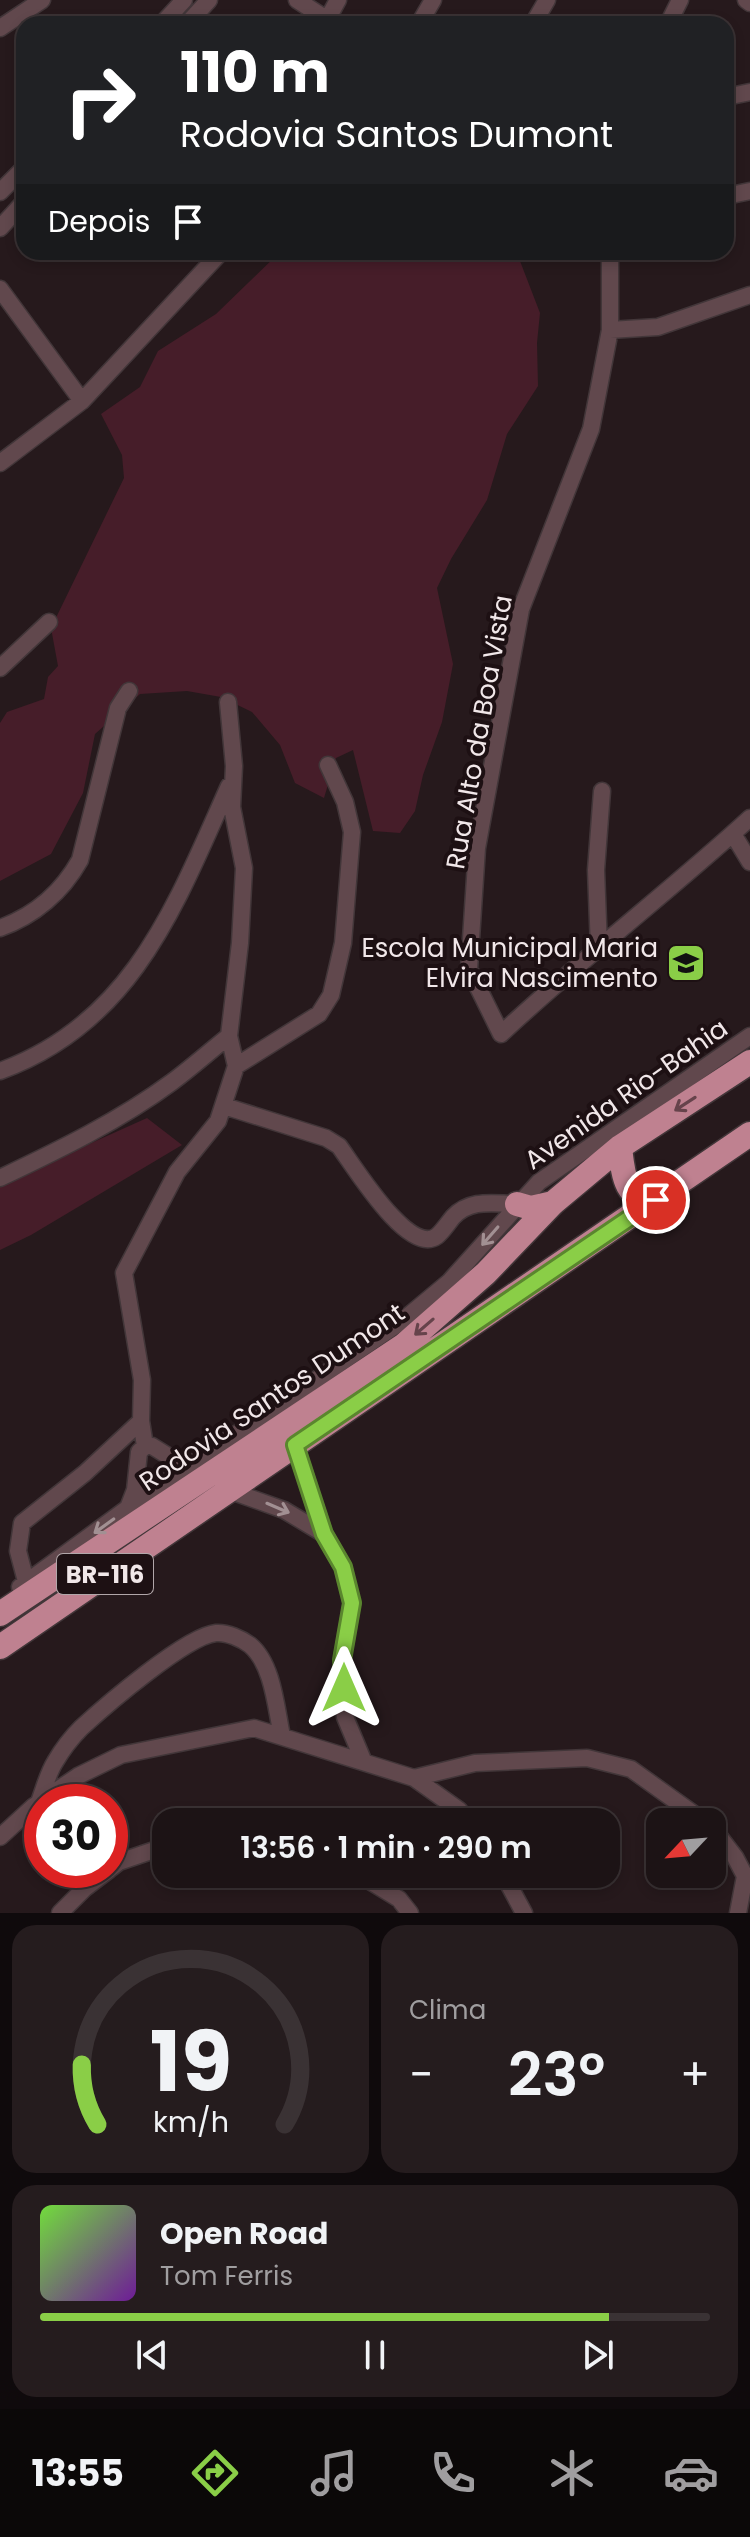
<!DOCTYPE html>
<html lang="pt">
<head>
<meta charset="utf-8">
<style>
  :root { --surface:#1c1315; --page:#251c1e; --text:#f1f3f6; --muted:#a09ea0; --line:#3a3234; --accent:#8ace47 }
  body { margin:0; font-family:Poppins,sans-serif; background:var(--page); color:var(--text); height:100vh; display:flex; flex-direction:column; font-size:30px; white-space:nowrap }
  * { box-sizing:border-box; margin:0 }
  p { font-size:26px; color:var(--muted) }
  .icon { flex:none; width:44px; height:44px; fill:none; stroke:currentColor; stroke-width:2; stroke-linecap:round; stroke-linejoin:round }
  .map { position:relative; height:1913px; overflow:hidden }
  .details { display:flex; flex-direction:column; gap:12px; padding:12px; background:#0f0a0c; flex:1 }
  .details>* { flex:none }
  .top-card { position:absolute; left:16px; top:16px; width:718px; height:244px; border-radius:24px; box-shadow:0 4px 12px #0003,0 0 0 2px var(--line); background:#202124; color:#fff; overflow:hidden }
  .needle { width:52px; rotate:244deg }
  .buttons { position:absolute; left:646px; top:1808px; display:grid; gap:16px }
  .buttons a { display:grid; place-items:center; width:80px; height:80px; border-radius:16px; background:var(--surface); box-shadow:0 4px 12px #0003,0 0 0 2px var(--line); font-size:40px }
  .speed { position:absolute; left:24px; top:1784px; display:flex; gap:16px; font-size:40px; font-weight:700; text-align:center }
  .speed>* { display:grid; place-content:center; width:104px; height:104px; border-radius:50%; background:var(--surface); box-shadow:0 4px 12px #0003,0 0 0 2px var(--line); line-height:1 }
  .speed .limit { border:12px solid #d22; background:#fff; color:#111 }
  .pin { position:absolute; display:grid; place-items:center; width:68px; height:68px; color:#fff; margin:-34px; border:4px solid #fff; border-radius:50%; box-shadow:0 2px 8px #0007 }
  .me { position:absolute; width:88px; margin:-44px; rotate:0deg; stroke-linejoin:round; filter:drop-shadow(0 0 6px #0008) }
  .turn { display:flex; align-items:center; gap:28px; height:168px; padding:0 32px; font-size:36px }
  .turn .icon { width:104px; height:104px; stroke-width:2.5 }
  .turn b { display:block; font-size:56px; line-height:68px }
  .then { display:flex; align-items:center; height:76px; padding:0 32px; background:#0003; gap:16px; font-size:30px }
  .big { font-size:60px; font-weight:600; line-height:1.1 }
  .details .tile { flex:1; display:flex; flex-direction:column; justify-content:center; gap:12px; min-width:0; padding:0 28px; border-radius:24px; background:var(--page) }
  .details .dial { align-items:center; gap:0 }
  .dial svg { height:208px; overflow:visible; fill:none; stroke:var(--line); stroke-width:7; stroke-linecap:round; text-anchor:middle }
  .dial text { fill:var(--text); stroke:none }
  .song { display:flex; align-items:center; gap:24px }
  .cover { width:96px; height:96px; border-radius:12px; background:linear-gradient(135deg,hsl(100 70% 55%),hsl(280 70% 35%)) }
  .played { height:8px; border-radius:4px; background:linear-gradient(90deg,var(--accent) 85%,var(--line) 85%) }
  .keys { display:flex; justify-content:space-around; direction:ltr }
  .heat { display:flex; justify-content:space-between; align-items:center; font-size:44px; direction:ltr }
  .details .tiles { flex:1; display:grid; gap:12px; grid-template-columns:1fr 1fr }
  .tile:last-child { grid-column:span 2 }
  .trip { position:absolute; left:152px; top:1808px; width:468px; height:80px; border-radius:24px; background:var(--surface); box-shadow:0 4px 12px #0003,0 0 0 2px var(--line); font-weight:600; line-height:80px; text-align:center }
  .menu { display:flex; height:128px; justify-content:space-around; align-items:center; background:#0b0808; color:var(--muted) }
  .menu .icon { width:56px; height:56px }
  .menu .on { color:var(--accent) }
  .menu b { font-size:36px; color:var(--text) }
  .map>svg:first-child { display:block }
</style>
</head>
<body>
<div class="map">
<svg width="750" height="1913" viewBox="0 0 750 1913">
  <rect width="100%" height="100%" fill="#26191c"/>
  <path fill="#461d29" d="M280 252H371L385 262C431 256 475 255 520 261L540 313 537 343 538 386 507 434 487 500 451 559 437 588 453 664 442 722 423 775 415 811 400 833 373 831 353 750 336 758 324 798 295 783 280 745 252 712 221 697 187 691 140 694 95 734 83 793 51 854 0 881V723L7 712 44 699 48 677 58 666 51 628 124 478 122 455 101 414 140 387 158 351 216 314Z
    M147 1118 182 1145 31 1235 0 1250V1184Z"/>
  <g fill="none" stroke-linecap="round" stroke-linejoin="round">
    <defs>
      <path id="minor" d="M297 0 334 24
        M746 0 750 3
        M327 20 338 0
        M162 24 184 0
        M187 24 209 0
        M419 24 433 0
        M533 24 547 0
        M668 24 680 0
        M0 28 42 0
        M726 97 750 92
        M0 192 24 168
        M726 196 750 191
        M0 228 24 202
        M610 252V330L591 429 521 609 477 848 469 969 501 1034C581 959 669 892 750 818
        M0 289 82 401
        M610 330 658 327 750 295
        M0 463 82 401 221 252
        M0 668 49 622
        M733 834 750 862
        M0 928C34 916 62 892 80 860L118 708 129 691
        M599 948 596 870 602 791
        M236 1066 319 1014 331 995 343 943 352 832 345 802 328 765
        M0 1071C133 1023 176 904 229 786
        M224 1106 326 1138 339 1146C354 1166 409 1257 437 1236 443 1231 448 1223 453 1217 471 1198 494 1204 517 1204
        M0 1178C59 1150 119 1121 172 1082 191 1068 210 1051 229 1036
        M295 1445 324 1534 343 1567 352 1603 342 1660 345 1717 363 1760
        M145 1446H152L176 1461 194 1465
        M228 1490 284 1510 324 1534
        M128 1508 135 1490 139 1452 145 1446 141 1421 142 1380 124 1273 177 1172 218 1121 236 1066 229 1036 240 943 244 868 232 807 234 766 228 702
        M20 1587 128 1508 401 1322 449 1282 539 1182 750 1036
        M28 1589 18 1551 22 1523 85 1473 141 1421
        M414 1778 475 1763 587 1758 631 1769 705 1822
        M39 1802C44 1789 48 1773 55 1762 62 1750 72 1737 81 1728 105 1706 186 1636 216 1633 227 1632 242 1639 250 1645 273 1664 276 1708 282 1736
        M712 1827 735 1857 745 1876 738 1913
        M0 1837 34 1806 78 1776 121 1755 254 1728 414 1778 459 1810 468 1822
        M110 1869 119 1862 166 1846
        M358 1874 399 1899 410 1913
        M503 1874 524 1913
        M60 1913 84 1889 109 1870"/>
      <path id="highway" d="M620 1147C623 1172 624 1202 656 1200
        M517 1204 531 1208 553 1203
        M0 1614 404 1345 486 1273 553 1203 620 1147 750 1062
        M0 1647 750 1134"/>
    </defs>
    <use href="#minor" stroke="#423639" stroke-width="19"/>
    <use href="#highway" stroke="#423639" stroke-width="27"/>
    <use href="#minor" stroke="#61484d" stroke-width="16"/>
    <use href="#highway" stroke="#bf8190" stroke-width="24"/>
  </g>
  <defs><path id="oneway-shaft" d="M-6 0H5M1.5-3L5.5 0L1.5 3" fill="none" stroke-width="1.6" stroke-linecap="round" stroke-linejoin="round" transform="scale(2)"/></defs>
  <g stroke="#66434b">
    <use href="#oneway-shaft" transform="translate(685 1104) rotate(147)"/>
    <use href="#oneway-shaft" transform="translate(424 1327) rotate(139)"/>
  </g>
  <g stroke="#a29093">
    <use href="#oneway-shaft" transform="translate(490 1236) rotate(131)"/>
    <use href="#oneway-shaft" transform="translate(278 1508) rotate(23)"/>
    <use href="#oneway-shaft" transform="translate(104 1526) rotate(144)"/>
  </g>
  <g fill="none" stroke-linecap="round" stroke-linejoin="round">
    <defs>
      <path id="route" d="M344 1688 342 1660 352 1603 343 1567 324 1534 295 1445 656 1200"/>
    </defs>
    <use href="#route" stroke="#5a862e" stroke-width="20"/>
    <use href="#route" stroke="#8ace47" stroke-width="14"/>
  </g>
  <defs>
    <symbol id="school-square" viewBox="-11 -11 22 22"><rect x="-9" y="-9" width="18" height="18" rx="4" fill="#8ace47" stroke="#1d1013"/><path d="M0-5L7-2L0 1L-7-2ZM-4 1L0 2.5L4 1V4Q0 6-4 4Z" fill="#111"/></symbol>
  </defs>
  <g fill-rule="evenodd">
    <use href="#school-square" x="664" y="941" width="44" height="44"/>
  </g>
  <g text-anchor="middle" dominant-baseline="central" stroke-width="8" stroke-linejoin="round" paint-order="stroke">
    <rect fill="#1d1013" stroke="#b1a6a9" stroke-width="2" x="57" y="1554" width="96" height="40" rx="6"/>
    <g font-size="24" font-weight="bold" fill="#f1e7e9">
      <text x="105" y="1574">BR-116</text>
    </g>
    <g font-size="26" fill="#f1e7e9" stroke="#1d1013">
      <text transform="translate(479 732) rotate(-80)">Rua Alto da Boa Vista</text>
      <text transform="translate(626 1094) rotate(-35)">Avenida Rio-Bahia</text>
      <text transform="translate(272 1397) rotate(-34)">Rodovia Santos Dumont</text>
    </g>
    <g font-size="26" fill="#f1e7e9" stroke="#1d1013" text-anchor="end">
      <text x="658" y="948">Escola Municipal Maria<tspan x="658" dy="30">Elvira Nascimento</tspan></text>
    </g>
  </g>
</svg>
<div class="buttons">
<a><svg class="needle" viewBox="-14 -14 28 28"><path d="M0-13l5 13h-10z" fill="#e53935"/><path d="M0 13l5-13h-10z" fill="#a09ea0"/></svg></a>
</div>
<div class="speed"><div class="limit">30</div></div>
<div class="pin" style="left:656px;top:1200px;background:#d93025"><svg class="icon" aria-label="arrive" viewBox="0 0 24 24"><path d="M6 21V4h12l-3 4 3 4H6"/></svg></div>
<svg class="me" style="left:344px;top:1688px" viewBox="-20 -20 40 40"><path d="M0-17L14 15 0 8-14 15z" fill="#8ace47" stroke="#fff" stroke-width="4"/></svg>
<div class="trip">13:56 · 1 min · 290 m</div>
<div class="top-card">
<div class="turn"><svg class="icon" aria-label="right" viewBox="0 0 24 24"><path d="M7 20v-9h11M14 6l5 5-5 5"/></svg><div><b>110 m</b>Rodovia Santos Dumont</div></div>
<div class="then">Depois<svg class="icon" aria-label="arrive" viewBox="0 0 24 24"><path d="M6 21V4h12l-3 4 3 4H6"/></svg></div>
</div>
</div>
<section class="details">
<div class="tiles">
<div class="tile dial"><svg viewBox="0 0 100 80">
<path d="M14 69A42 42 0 1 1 86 69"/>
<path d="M14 69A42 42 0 0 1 8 46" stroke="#8ace47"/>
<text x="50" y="56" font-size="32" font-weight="700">19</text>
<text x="50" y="72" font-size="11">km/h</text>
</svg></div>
<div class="tile"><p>Clima</p>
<div class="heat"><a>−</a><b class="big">23°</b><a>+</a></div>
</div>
<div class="tile">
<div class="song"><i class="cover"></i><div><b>Open Road</b><p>Tom Ferris</p></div></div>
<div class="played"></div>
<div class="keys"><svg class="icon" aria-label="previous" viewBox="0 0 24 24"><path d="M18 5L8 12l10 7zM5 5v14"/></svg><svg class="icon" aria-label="pause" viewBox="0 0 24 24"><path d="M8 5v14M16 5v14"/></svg><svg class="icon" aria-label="next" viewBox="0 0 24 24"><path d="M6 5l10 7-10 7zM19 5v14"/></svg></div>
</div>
</div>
</section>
<nav class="menu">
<b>13:55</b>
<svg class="icon on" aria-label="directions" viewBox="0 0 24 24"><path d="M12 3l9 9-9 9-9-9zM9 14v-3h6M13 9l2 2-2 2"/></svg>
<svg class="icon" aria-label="music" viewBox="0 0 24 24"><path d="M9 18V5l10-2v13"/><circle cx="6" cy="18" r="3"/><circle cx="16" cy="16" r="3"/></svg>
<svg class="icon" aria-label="phone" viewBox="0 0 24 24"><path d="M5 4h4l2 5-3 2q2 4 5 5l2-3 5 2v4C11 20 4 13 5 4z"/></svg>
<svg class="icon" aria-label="climate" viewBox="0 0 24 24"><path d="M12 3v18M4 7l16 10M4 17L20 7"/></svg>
<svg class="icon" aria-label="car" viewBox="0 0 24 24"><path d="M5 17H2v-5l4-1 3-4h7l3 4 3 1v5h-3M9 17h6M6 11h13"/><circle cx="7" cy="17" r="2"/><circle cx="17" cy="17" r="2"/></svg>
</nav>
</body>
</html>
